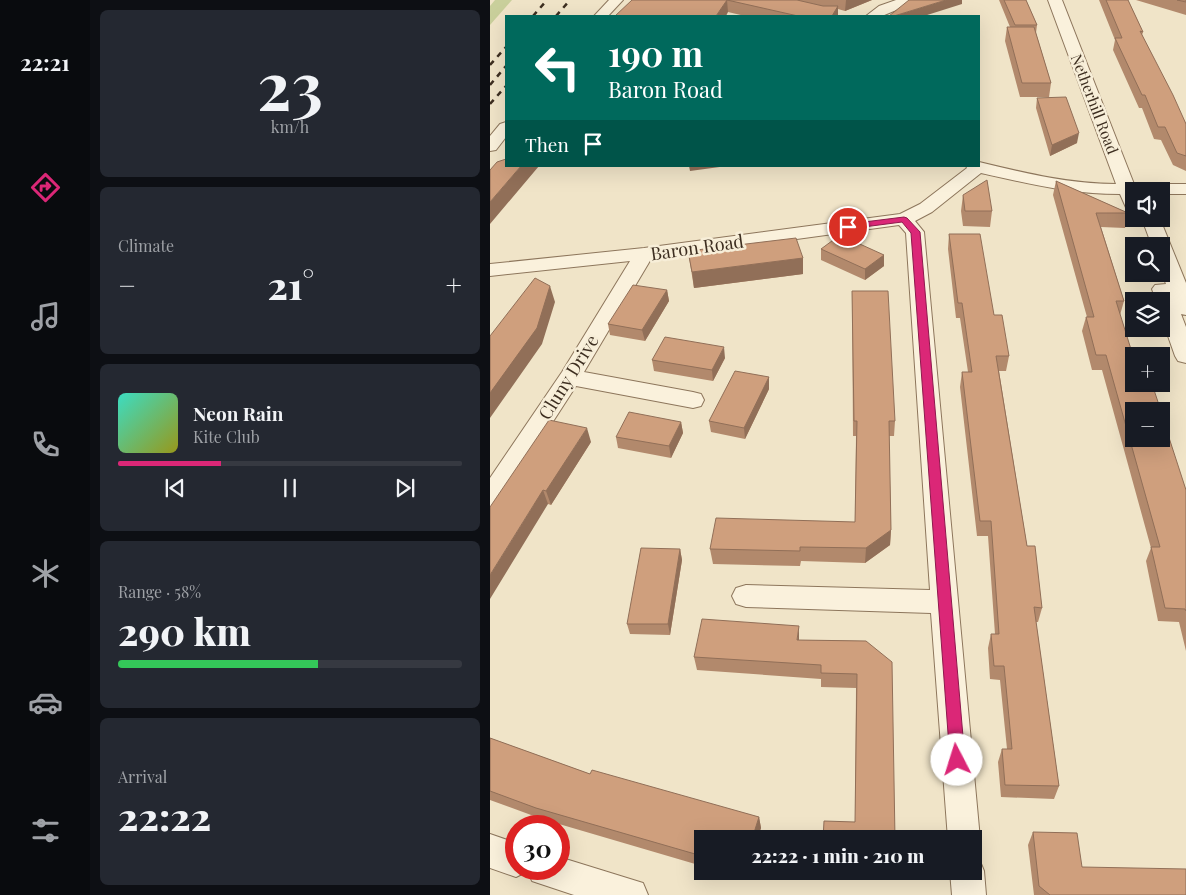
<!DOCTYPE html>
<html lang="en">
<head>
<meta charset="utf-8">
<style>
  :root { --surface:#171b24; --page:#242831; --text:#f1f3f6; --muted:#9ea1a6; --line:#363941; --accent:#db2777 }
  body { margin:0; font-family:"Playfair Display",serif; background:var(--page); color:var(--text); height:100vh; display:flex; flex-direction:column; font-size:19px; white-space:nowrap }
  * { box-sizing:border-box; margin:0 }
  p { font-size:16px; color:var(--muted) }
  .icon { flex:none; width:28px; height:28px; fill:none; stroke:currentColor; stroke-width:2; stroke-linecap:round; stroke-linejoin:round }
  .map { position:relative; flex:1; overflow:hidden }
  .details { display:flex; flex-direction:column; gap:10px; padding:10px; background:#0d0f14; width:400px }
  .details>* { flex:none }
  .top-card { position:absolute; left:15px; top:15px; width:475px; height:152px; border-radius:0px; box-shadow:0 5px 20px #0002; background:#00695c; color:#fff; overflow:hidden }
  .fabs { position:absolute; left:635px; top:182px; display:grid; gap:10px }
  .fabs a { display:grid; place-items:center; width:45px; height:45px; border-radius:0px; background:var(--surface); box-shadow:0 5px 20px #0002; font-size:25px }
  .speed { position:absolute; left:15px; top:815px; display:flex; gap:10px; font-size:25px; font-weight:700; text-align:center }
  .speed>* { display:grid; place-content:center; width:65px; height:65px; border-radius:50%; background:var(--surface); box-shadow:0 5px 20px #0002; line-height:1 }
  .speed .limit { border:8px solid #d22; background:#fff; color:#111 }
  .pin { position:absolute; display:grid; place-items:center; width:42px; height:42px; color:#fff; margin:-21px; border:2px solid #fff; border-radius:50%; box-shadow:0 1px 5px #0007 }
  .me { position:absolute; width:55px; margin:-28px; rotate:355deg; stroke-linejoin:round; filter:drop-shadow(0 0 4px #0008) }
  .turn { display:flex; align-items:center; gap:18px; height:105px; padding:0 20px; font-size:22px }
  .turn .icon { width:65px; height:65px; stroke-width:2.5 }
  .turn b { display:block; font-size:35px; line-height:42px }
  .then { display:flex; align-items:center; height:48px; padding:0 20px; background:#0003; gap:10px; font-size:19px }
  .big { font-size:38px; font-weight:800; line-height:1.1 }
  .details .card { flex:1; display:flex; flex-direction:column; justify-content:center; gap:8px; min-width:0; padding:0 18px; border-radius:8px; background:var(--page) }
  .details .dial { align-items:center; gap:0 }
  .dial b { font-size:65px; line-height:1 }
  .song { display:flex; align-items:center; gap:15px }
  .cover { width:60px; height:60px; border-radius:8px; background:linear-gradient(135deg,hsl(170 70% 55%),hsl(60 70% 35%)) }
  .played { height:5px; border-radius:2px; background:linear-gradient(90deg,var(--accent) 30%,var(--line) 30%) }
  .keys { display:flex; justify-content:space-around; direction:ltr }
  .heat { display:flex; justify-content:space-between; align-items:center; font-size:28px; direction:ltr }
  .charge { height:8px; border-radius:4px; background:linear-gradient(90deg,#34c759 58%,var(--line) 0) }
  .trip { position:absolute; left:204px; top:830px; width:288px; height:50px; border-radius:0px; background:var(--surface); box-shadow:0 5px 20px #0002; font-weight:800; line-height:50px; text-align:center }
  main { display:flex; flex:1; min-height:0 }
  .dock { display:flex; flex-direction:column; width:90px; justify-content:space-around; align-items:center; background:#090b0e; color:var(--muted) }
  .dock .icon { width:35px; height:35px }
  .dock .active { color:var(--accent) }
  .dock b { font-size:22px; color:var(--text) }
  .map>svg:first-child { display:block }
</style>
</head>
<body>
<main>
<nav class="dock">
<b>22:21</b>
<svg class="icon active" aria-label="directions" viewBox="0 0 24 24"><path d="M12 3l9 9-9 9-9-9zM9 14v-3h6M13 9l2 2-2 2"/></svg>
<svg class="icon" aria-label="music" viewBox="0 0 24 24"><path d="M9 18V5l10-2v13"/><circle cx="6" cy="18" r="3"/><circle cx="16" cy="16" r="3"/></svg>
<svg class="icon" aria-label="phone" viewBox="0 0 24 24"><path d="M5 4h4l2 5-3 2q2 4 5 5l2-3 5 2v4C11 20 4 13 5 4z"/></svg>
<svg class="icon" aria-label="climate" viewBox="0 0 24 24"><path d="M12 3v18M4 7l16 10M4 17L20 7"/></svg>
<svg class="icon" aria-label="car" viewBox="0 0 24 24"><path d="M5 17H2v-5l4-1 3-4h7l3 4 3 1v5h-3M9 17h6M6 11h13"/><circle cx="7" cy="17" r="2"/><circle cx="17" cy="17" r="2"/></svg>
<svg class="icon" aria-label="filters" viewBox="0 0 24 24"><path d="M4 7h16M4 17h16"/><circle cx="9" cy="7" r="2"/><circle cx="15" cy="17" r="2"/></svg>
</nav>
<section class="details">
<div class="card dial"><b>23</b><p>km/h</p></div>
<div class="card"><p>Climate</p>
<div class="heat"><a>−</a><b class="big">21°</b><a>+</a></div>
</div>
<div class="card">
<div class="song"><i class="cover"></i><div><b>Neon Rain</b><p>Kite Club</p></div></div>
<div class="played"></div>
<div class="keys"><svg class="icon" aria-label="previous" viewBox="0 0 24 24"><path d="M18 5L8 12l10 7zM5 5v14"/></svg><svg class="icon" aria-label="pause" viewBox="0 0 24 24"><path d="M8 5v14M16 5v14"/></svg><svg class="icon" aria-label="next" viewBox="0 0 24 24"><path d="M6 5l10 7-10 7zM19 5v14"/></svg></div>
</div>
<div class="card"><p>Range · 58%</p><b class="big">290 km</b><div class="charge"></div></div>
<div class="card"><p>Arrival</p><b class="big">22:22</b></div>
</section>
<div class="map">
<svg width="696" height="895" viewBox="0 0 696 895">
  <rect width="100%" height="100%" fill="#f0e4c8"/>
  <path fill="#c9cf9b" d="M5 0H22L0 25V6Z"/>
  <g fill="none" stroke-linecap="round" stroke-linejoin="round">
    <defs>
      <path id="street" d="M119 0H133L118 16H104Z
        M406 0H425L423 3 392 16H376L389 6Z
        M558 0H572L644 184H696V194H671V191H644V213L638 212 630 194C580 194 540 184 491 173L442 212 425 221 434 232 490 839 486 851 482 852V839H458L441 613 256 607 246 604 242 596 246 588 256 585 440 590 416 233 409 225 161 259 94 372 203 392 211 394 214 400 211 406 203 408 86 386 9 505 0 508V478L72 372 140 261 0 276V264L154 248 410 214 430 204 477 168 476 166H489V162C535 173 579 184 626 184Z
        M16 122V137L6 150 0 151V136L10 124Z
        M652 219H670L696 283V315L691 314 696 327V363L688 361 685 356 671 316V301H666L662 289 665 285 676 284 671 271V246H662Z
        M0 834 26 843V869H69V857L153 883 158 895H84L42 881 38 871 26 877 0 868Z
        M482 856 489 859 494 871 496 895H462L460 871H482Z"/>
    </defs>
    <use href="#street" stroke="#8d765c" stroke-width="2"/>
    <use href="#street" fill="#faf1dc" fill-rule="evenodd"/>
    <path stroke="#3d2e20" stroke-width="2.5" stroke-dasharray="5.5 5.5" stroke-linecap="butt" d="M43 16 57 0
      M66 16 80 0
      M0 65 16 47
      M0 85 16 66
      M0 104 16 86"/>
  </g>
  <path fill="#b2896c" d="M142 0H382L355 11 348 9V16H255L238 12Z
    M509 0H536L547 25 546 33 561 83 559 97H530L515 41 517 27H520Z
    M609 0H638L653 32 652 35 696 124V171L683 165 671 140 664 139 652 108H649L623 50 625 40Z
    M646 0H696V15Z
    M547 98 587 143 560 156 546 108Z
    M566 181 638 213 635 228 611 227 634 301 630 315 644 384 696 490V651L689 622 668 621 656 561 661 548 612 370H602L592 331 596 317H597L563 195Z
    M473 195 502 211 500 227 473 226 471 211Z
    M459 234 504 315 519 356 516 371H509L537 546 552 608 548 622H546L569 786 564 799 511 797 508 762 512 749H517L510 680 500 679 498 648 501 634H505L498 536H487L470 387 472 372H478L470 318H466L458 249Z
    M331 249 394 255V266L375 280 331 260Z
    M198 251 313 258V274L204 288Z
    M177 290 179 301 155 341 120 335 118 324Z
    M362 291 405 421 404 436H399L401 530 400 545 375 563 311 561 310 566 223 564 220 549 365 522 366 436H363Z
    M235 358 223 381 164 371 162 360Z
    M279 377V389L255 439 221 432 219 421Z
    M191 422 193 433 181 458 128 448 126 437Z
    M101 442 61 505 58 504 0 507Z
    M190 549 192 560 180 635 140 634 137 624Z
    M309 640 376 641 365 822 366 688 331 687V679L207 670 204 657Z
    M0 738 100 774 269 817 271 828 267 839H212V866L52 819 0 800Z
    M543 832 592 867 696 895H544L538 845Z
    M232 871H256L254 878Z
    M332 871H384L376 879 332 878Z"/>
  <path fill="#916f58" d="M237 0 238 12 236 16H226Z
    M356 0H382L355 11Z
    M456 0H472V4L434 16H404Z
    M348 6V16H342Z
    M589 133 587 143 560 156 562 145Z
    M31 166H49L0 224V202Z
    M199 166H237L200 171Z
    M394 255V266L375 280V269Z
    M313 258V274L204 288 202 272Z
    M60 286 65 302 52 344 0 418V393Z
    M177 290 179 301 155 341 152 330Z
    M234 347 235 358 223 381 222 370Z
    M279 377V389L255 439 254 428Z
    M191 422 193 433 181 458 179 446Z
    M97 428 101 442 61 505 56 491Z
    M53 490 58 504 0 599V575Z
    M401 530 400 545 375 563 376 548Z
    M190 549 192 560 180 635 178 624Z
    M309 626V640H307Z
    M269 817 271 828 267 839H262Z
    M253 871H256L254 878Z
    M377 871H384L376 879Z"/>
  <path fill="#cf9f7d" stroke="#916f58" d="M142 0H307L333 6H348L342 16H308L237 0 226 16H125Z
    M419 0H456L404 16H399Z
    M514 0H536L547 25H525Z
    M616 0H638L653 32 650 31 683 95 696 124V156L687 153 675 127H668L655 95H652L625 38H632Z
    M687 0H696V2Z
    M517 27H544L561 83H532Z
    M576 97 589 133 562 145 547 98Z
    M16 159V166H31L0 202V170L7 162Z
    M497 180 502 211H475L473 195Z
    M566 181 638 213H606L634 301H626L644 359V384H662L671 411H644V439H671V413L696 490V611L695 609 675 608 661 547H670L616 355H606L596 317H604Z
    M459 234H490L504 315H512L519 356H506L537 546H545L552 608 544 607 569 786 515 785 512 749H522L514 666H504L501 634H509L501 521H490L472 372H482L472 303H468Z
    M350 235 394 255 375 269 331 249Z
    M306 238 313 258 202 272 198 251Z
    M45 278 60 286 47 328 0 393V336Z
    M143 285 177 290 152 330 118 324Z
    M362 291H398L405 421H399L401 530 376 548 310 547V551L220 549 226 518 365 522 367 421H364Z
    M175 337 234 347 222 370 162 360Z
    M245 371 279 377 254 428 219 421Z
    M139 412 191 422 179 446 126 437Z
    M59 420 97 428 56 491 53 490 0 575V507Z
    M151 548 190 549 178 624H137Z
    M212 619 309 626 307 640 376 641 402 662 405 839H333L334 821 365 822 367 674 331 673V665L204 657Z
    M0 738 100 774 102 770 269 817 262 839H212V856L46 808 0 791Z
    M543 832 587 833 592 867 696 869V895H560L549 886Z"/>
  <path fill="#db2777" stroke="#8e194d" d="M414 217 417 218 430 232 475 760 473 765 467 767 462 765 460 760 421 233 412 222 358 229 354 227 358 224Z"/>
  <g text-anchor="middle" dominant-baseline="central" stroke-width="5" stroke-linejoin="round" paint-order="stroke">
    <g font-size="15" fill="#3d2e20" stroke="#f7eed8">
      <text transform="translate(605 104) rotate(69)">Netherhill Road</text>
    </g>
    <g font-size="18" fill="#3d2e20" stroke="#f7eed8">
      <text transform="translate(207 247) rotate(-8)">Baron Road</text>
      <text transform="translate(78 377) rotate(-58)">Cluny Drive</text>
    </g>
  </g>
</svg>
<div class="fabs">
<a><svg class="icon" aria-label="sound" viewBox="0 0 24 24"><path d="M4 9h4l5-4v14l-5-4H4zM17 9q2 3 0 6"/></svg></a>
<a><svg class="icon" aria-label="search" viewBox="0 0 24 24"><circle cx="10" cy="10" r="6"/><path d="M15 15l6 6"/></svg></a>
<a><svg class="icon" aria-label="layers" viewBox="0 0 24 24"><path d="M12 4l9 5-9 5-9-5zM3 14l9 5 9-5"/></svg></a>
<a>+</a>
<a>−</a>
</div>
<div class="speed"><div class="limit">30</div></div>
<div class="pin" style="left:358px;top:227px;background:#d93025"><svg class="icon" aria-label="arrive" viewBox="0 0 24 24"><path d="M6 21V4h12l-3 4 3 4H6"/></svg></div>
<svg class="me" style="left:467px;top:760px" viewBox="-20 -20 40 40"><circle r="19" fill="#fff"/><path d="M0-13L10 11 0 6-10 11z" fill="#db2777"/></svg>
<div class="trip">22:22 · 1 min · 210 m</div>
<div class="top-card">
<div class="turn"><svg class="icon" aria-label="left" viewBox="0 0 24 24"><path d="M17 20v-9H6M10 6l-5 5 5 5"/></svg><div><b>190 m</b>Baron Road</div></div>
<div class="then">Then<svg class="icon" aria-label="arrive" viewBox="0 0 24 24"><path d="M6 21V4h12l-3 4 3 4H6"/></svg></div>
</div>
</div>
</main>
</body>
</html>
